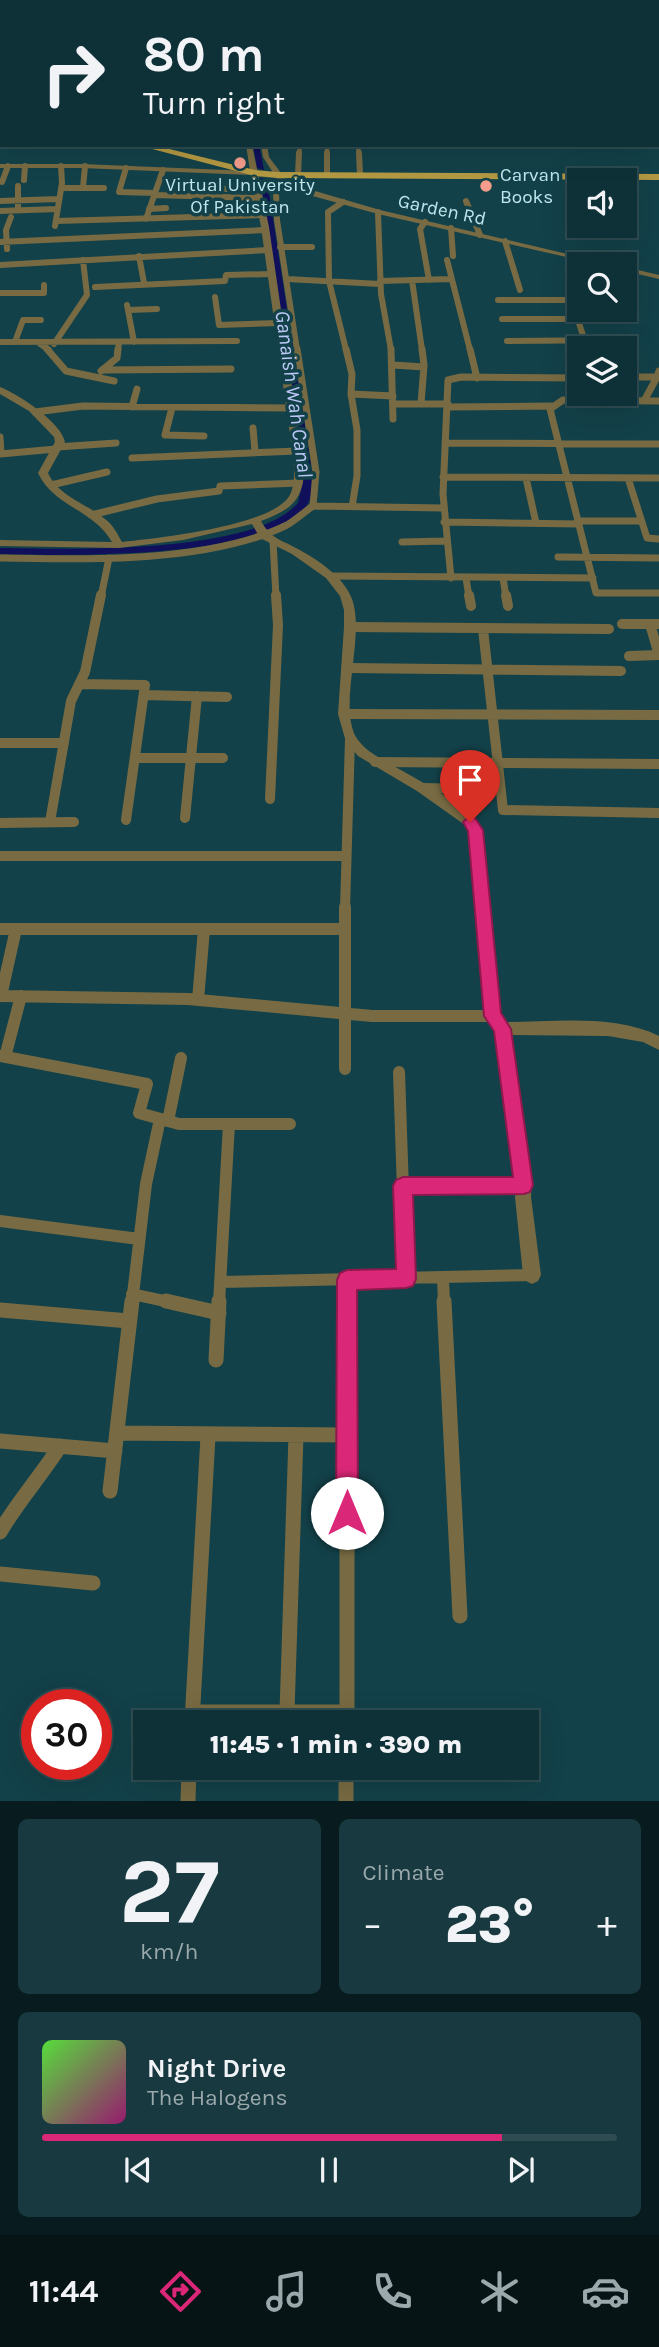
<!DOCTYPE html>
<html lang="en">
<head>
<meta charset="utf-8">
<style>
  :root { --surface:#0e3137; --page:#17393f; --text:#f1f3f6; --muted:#9ba9ad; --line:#2e4c52; --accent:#db2777 }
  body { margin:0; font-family:Karla,sans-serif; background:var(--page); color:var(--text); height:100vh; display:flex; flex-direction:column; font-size:26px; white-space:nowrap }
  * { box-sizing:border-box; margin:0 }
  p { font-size:23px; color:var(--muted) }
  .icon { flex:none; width:38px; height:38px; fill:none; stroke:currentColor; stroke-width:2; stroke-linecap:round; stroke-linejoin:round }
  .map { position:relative; height:1801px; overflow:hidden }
  .drawer { display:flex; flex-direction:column; gap:18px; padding:18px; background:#081b1e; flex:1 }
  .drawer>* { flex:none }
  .guide { position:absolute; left:0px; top:0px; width:660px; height:147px; box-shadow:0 7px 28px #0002,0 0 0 2px var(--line); background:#0e3137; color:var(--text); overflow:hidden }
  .fabs { position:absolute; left:567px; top:168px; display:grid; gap:14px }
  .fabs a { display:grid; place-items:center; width:70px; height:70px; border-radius:0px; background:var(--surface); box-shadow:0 7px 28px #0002,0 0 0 2px var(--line); font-size:35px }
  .speed { position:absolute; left:21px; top:1689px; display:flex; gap:14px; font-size:35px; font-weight:700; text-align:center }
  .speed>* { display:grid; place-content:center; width:91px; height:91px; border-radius:50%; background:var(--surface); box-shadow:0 7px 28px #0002,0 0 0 2px var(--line); line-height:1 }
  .speed .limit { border:10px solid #d22; background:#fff; color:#111 }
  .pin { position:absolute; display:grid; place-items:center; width:60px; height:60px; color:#fff; margin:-72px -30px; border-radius:50% 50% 50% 0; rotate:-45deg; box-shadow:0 0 7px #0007 }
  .pin .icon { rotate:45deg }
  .me { position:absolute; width:77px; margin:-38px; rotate:0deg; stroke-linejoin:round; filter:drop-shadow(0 0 5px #0008) }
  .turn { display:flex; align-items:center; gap:24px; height:147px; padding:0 28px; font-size:32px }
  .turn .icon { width:91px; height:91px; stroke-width:2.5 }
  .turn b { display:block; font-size:49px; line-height:60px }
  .big { font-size:52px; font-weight:800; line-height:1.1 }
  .drawer .tile { flex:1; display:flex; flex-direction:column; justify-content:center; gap:10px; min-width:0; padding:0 24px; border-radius:10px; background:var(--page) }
  .drawer .dial { align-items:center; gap:0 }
  .dial b { font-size:91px; line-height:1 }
  .song { display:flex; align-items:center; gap:21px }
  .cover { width:84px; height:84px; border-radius:10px; background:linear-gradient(135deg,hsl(110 70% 55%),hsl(320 70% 35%)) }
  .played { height:7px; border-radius:4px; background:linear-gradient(90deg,var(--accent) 80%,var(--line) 80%) }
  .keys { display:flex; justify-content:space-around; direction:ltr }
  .heat { display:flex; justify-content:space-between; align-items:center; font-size:38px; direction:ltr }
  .drawer .tiles { flex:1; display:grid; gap:18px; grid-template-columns:1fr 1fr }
  .tile:last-child { grid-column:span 2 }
  .trip { position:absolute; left:133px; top:1710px; width:406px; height:70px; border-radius:0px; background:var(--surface); box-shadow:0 7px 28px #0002,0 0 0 2px var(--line); font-weight:800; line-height:70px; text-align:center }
  .menu { display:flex; height:112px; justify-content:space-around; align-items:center; background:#061416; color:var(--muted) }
  .menu .icon { width:49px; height:49px }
  .menu .current { color:var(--accent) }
  .menu b { font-size:32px; color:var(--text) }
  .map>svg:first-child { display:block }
</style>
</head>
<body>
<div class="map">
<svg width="659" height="1801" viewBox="0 0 659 1801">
  <rect width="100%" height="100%" fill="#134149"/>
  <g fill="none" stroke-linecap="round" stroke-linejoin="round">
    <path fill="#100f5b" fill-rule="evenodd" d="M288 0H294L287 2Z
      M253 145H259L264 170 257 168Z
      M260 178 267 180 310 458C311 473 316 491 307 505 273 560 61 556 0 554V548C67 549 253 555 298 503L302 485 300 458Z"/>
    <path stroke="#786b43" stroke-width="4.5" d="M327 145V155
      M358 145 359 155
      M299 155 300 145"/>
    <path stroke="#786b43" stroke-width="6" d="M327 153V174
      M359 153 360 174
      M126 168 119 192 155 193
      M298 175 299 153
      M24 180 25 166
      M2 182 8 166
      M284 183 276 191 277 220 297 350
      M18 186V207
      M61 188H104
      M83 188 85 166
      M208 188 228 189
      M154 195 259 198
      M0 201 59 199
      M466 201 480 235
      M343 202 328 212 329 281 346 350
      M149 209 166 208
      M0 211 57 209
      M378 212 381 294 391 350
      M146 219 163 170
      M56 221 262 215
      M425 222 420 229 429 280
      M55 226 62 183 61 166
      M451 228 453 256
      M505 241 520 290
      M0 242 265 230
      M280 247H312
      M7 249 6 230 11 217
      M139 256 144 283
      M447 260 470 350
      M0 265 268 250
      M287 279 380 284
      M412 280 422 350
      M380 281 451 279
      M95 287 225 281 226 275 271 274
      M569 292 587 348
      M0 293H44V285
      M215 297 219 325 279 323
      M498 300H579
      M625 300H632
      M127 305 134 342
      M128 310 157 309
      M502 319H626
      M507 341 624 340
      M0 342 237 341
      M15 342 23 320H41
      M39 343 49 350
      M54 344 87 295 83 260
      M118 350 119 343"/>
    <path stroke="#786b43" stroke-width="7" d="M47 349 66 371 114 381
      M346 349 352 374 351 394 357 430V476L352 507
      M391 349 393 419
      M470 349 477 378
      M393 365 424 367
      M102 370 231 369
      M101 371 117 358 118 349
      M625 377H657L659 371
      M351 394 393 396
      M644 401 657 377
      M659 401 563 400 550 409 596 593H659
      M393 404H448
      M421 404 424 365 422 349
      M132 407 137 389
      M448 407 551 406
      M172 408 165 435 204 436
      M35 412 83 406 291 408
      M253 428 255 452
      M0 437 1 454
      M445 443 659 444
      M57 447 116 443
      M0 454 56 449
      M132 458 297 451
      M443 477 659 478
      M526 478 536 523
      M628 478 647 538 659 539
      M51 485 107 472
      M313 506 444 508
      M91 515 157 499 219 491 220 486 299 483
      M579 521H641
      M444 522 579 524
      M273 541 276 597
      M402 542 446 541
      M558 557 659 558
      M0 558C85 560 210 563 287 525 296 520 304 512 313 506L316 472 297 349
      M330 576 593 578
      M451 578 443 494 448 380 461 377 579 378
      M466 578 469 597
      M503 578 506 597
      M101 597 109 558"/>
    <path stroke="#786b43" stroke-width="10" d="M469 595 471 606
      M506 595 508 606
      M622 624H659
      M650 624 659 655
      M350 627 609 629
      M483 629 503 810 659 813
      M629 656 659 655
      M348 668 621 671
      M79 684 145 685 126 820
      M144 695 227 697
      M344 714 659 715
      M0 743H64
      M135 758H223
      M375 762 659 764
      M422 788 471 789
      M270 799 278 625 276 595
      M185 818 197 696
      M50 822 71 701 85 672 101 595
      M0 823 74 822
      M0 856H346
      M345 909 350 739"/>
    <path stroke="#786b43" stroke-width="12" d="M0 929H345
      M0 996 188 999 372 1016H493
      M1 996 16 929
      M198 1000 204 929
      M0 1056 147 1084 139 1113 179 1124H290
      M5 1057 21 996
      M345 1069V907
      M399 1072 406 1279
      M168 1121 181 1058
      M403 1186 524 1185
      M0 1221 139 1239
      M443 1278 444 1303
      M347 1280V1303
      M220 1282 532 1275
      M132 1294 174 1303
      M132 1303 146 1184 160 1119
      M219 1303 229 1124"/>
    <path stroke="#786b43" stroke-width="15" d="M166 1301 219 1313
      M347 1301V1722
      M444 1301 460 1616
      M0 1310 129 1321
      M216 1360 219 1301
      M117 1433 347 1435
      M0 1441 115 1451
      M110 1491 132 1301
      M0 1532C18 1501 41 1476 60 1446
      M0 1574 93 1583
      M193 1712H347
      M287 1712 296 1436
      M192 1722 208 1436
      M346 1768V1801
      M188 1801 189 1768"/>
    <path fill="#786b43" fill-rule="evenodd" d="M153 0H160L151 2Z
      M281 0H287L280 2Z
      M294 0H300L293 2Z
      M2 55V59L0 60V56Z
      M246 145H252L269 227 304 468C304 501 290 510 261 521 271 539 282 540 298 549 318 560 344 577 352 599 366 637 336 710 358 740 367 752 380 758 392 765 418 780 468 805 482 830L500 1014 507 1022C555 1022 615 1014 659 1036V1050L643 1042 608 1036 512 1035 532 1178 531 1197 541 1275 538 1281 532 1284 526 1281 523 1275 515 1197 516 1178 496 1031 485 1016 468 830 465 825 417 791 358 756 346 742 338 714 344 627V610L340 596 326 578 292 554 260 538 252 524 183 540 119 548 0 546V540L112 542C93 509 54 507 38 473L55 442 54 437 29 411 0 394V387C18 394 61 422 65 442L48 473C59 497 86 503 105 519 113 525 117 533 122 542 158 538 265 527 288 498 296 487 294 469 293 456L261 227 251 175 82 168H0V164H82L250 171Z
      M261 145H267L269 157 287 181 315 191 380 210 610 264H597L378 214 309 195 281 185 263 157Z
      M625 267 659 275V279L625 271Z"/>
    <path fill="#b49943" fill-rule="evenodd" d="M0 118H2V123H0Z
      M137 145H153L255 170 277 172 659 174V180L277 178 255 176Z"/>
  </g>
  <path fill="#db2777" stroke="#8e194d" stroke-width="2" d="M470 816 475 818 483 830 501 1013 511 1029 533 1185 530 1192 524 1194 413 1195 416 1279 413 1286 406 1288 357 1290 358 1513 355 1521 347 1524 339 1521 336 1513 337 1280 340 1273 347 1270 396 1269 393 1186 396 1180 403 1177H513L494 1031 484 1016 468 831 463 822Z"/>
  <g fill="#f49d8c" stroke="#134149" stroke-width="2.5">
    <circle cx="240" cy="163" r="7"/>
    <circle cx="486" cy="186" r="7"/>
  </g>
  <g text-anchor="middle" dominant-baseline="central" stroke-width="7" stroke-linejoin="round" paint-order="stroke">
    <g font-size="19" fill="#bfe6ee" stroke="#134149" text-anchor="start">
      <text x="500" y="175">Carvan<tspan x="500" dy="22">Books</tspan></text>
      <text x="240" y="185" text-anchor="middle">Virtual University<tspan x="240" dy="22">Of Pakistan</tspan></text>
    </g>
    <g font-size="19" fill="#bfe6ee" stroke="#134149">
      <text transform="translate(442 210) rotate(12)">Garden Rd</text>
    </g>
    <g font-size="21" font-style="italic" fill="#bcc9f6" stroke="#134149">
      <text transform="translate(294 394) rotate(82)">Ganaish Wah Canal</text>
    </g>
  </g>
</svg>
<div class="fabs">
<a><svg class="icon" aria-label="sound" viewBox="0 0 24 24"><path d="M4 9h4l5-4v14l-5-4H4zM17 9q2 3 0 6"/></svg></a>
<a><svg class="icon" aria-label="search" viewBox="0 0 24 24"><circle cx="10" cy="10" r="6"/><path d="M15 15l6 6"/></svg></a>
<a><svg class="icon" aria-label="layers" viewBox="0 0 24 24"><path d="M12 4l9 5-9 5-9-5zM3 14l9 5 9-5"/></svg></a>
</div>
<div class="speed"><div class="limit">30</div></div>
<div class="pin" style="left:470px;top:822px;background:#d93025"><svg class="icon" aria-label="arrive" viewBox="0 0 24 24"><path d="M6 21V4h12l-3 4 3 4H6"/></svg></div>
<svg class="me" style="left:347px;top:1513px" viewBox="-20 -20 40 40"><circle r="19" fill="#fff"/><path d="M0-13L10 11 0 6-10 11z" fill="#db2777"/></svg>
<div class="trip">11:45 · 1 min · 390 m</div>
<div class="guide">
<div class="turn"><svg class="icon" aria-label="right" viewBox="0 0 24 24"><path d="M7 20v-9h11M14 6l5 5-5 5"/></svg><div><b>80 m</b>Turn right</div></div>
</div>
</div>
<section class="drawer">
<div class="tiles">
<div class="tile dial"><b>27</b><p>km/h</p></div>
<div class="tile"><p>Climate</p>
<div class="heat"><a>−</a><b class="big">23°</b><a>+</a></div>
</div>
<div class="tile">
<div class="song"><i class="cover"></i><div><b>Night Drive</b><p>The Halogens</p></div></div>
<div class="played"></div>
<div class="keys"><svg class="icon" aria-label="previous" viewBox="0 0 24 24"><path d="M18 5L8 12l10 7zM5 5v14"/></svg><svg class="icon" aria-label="pause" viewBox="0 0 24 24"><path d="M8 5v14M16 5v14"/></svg><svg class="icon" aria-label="next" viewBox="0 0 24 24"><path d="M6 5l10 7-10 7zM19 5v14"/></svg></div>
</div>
</div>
</section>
<nav class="menu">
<b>11:44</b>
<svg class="icon current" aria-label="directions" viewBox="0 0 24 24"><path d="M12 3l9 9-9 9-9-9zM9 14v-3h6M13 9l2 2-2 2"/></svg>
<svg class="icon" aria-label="music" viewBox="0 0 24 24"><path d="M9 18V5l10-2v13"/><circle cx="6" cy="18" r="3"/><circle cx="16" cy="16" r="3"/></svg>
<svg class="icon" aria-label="phone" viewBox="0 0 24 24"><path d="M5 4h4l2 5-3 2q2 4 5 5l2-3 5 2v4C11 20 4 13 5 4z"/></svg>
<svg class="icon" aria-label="climate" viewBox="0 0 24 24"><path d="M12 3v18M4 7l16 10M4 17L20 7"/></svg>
<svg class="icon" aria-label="car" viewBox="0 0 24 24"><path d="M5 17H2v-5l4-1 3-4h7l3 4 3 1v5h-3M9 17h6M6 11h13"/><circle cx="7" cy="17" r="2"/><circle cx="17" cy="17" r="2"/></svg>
</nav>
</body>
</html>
